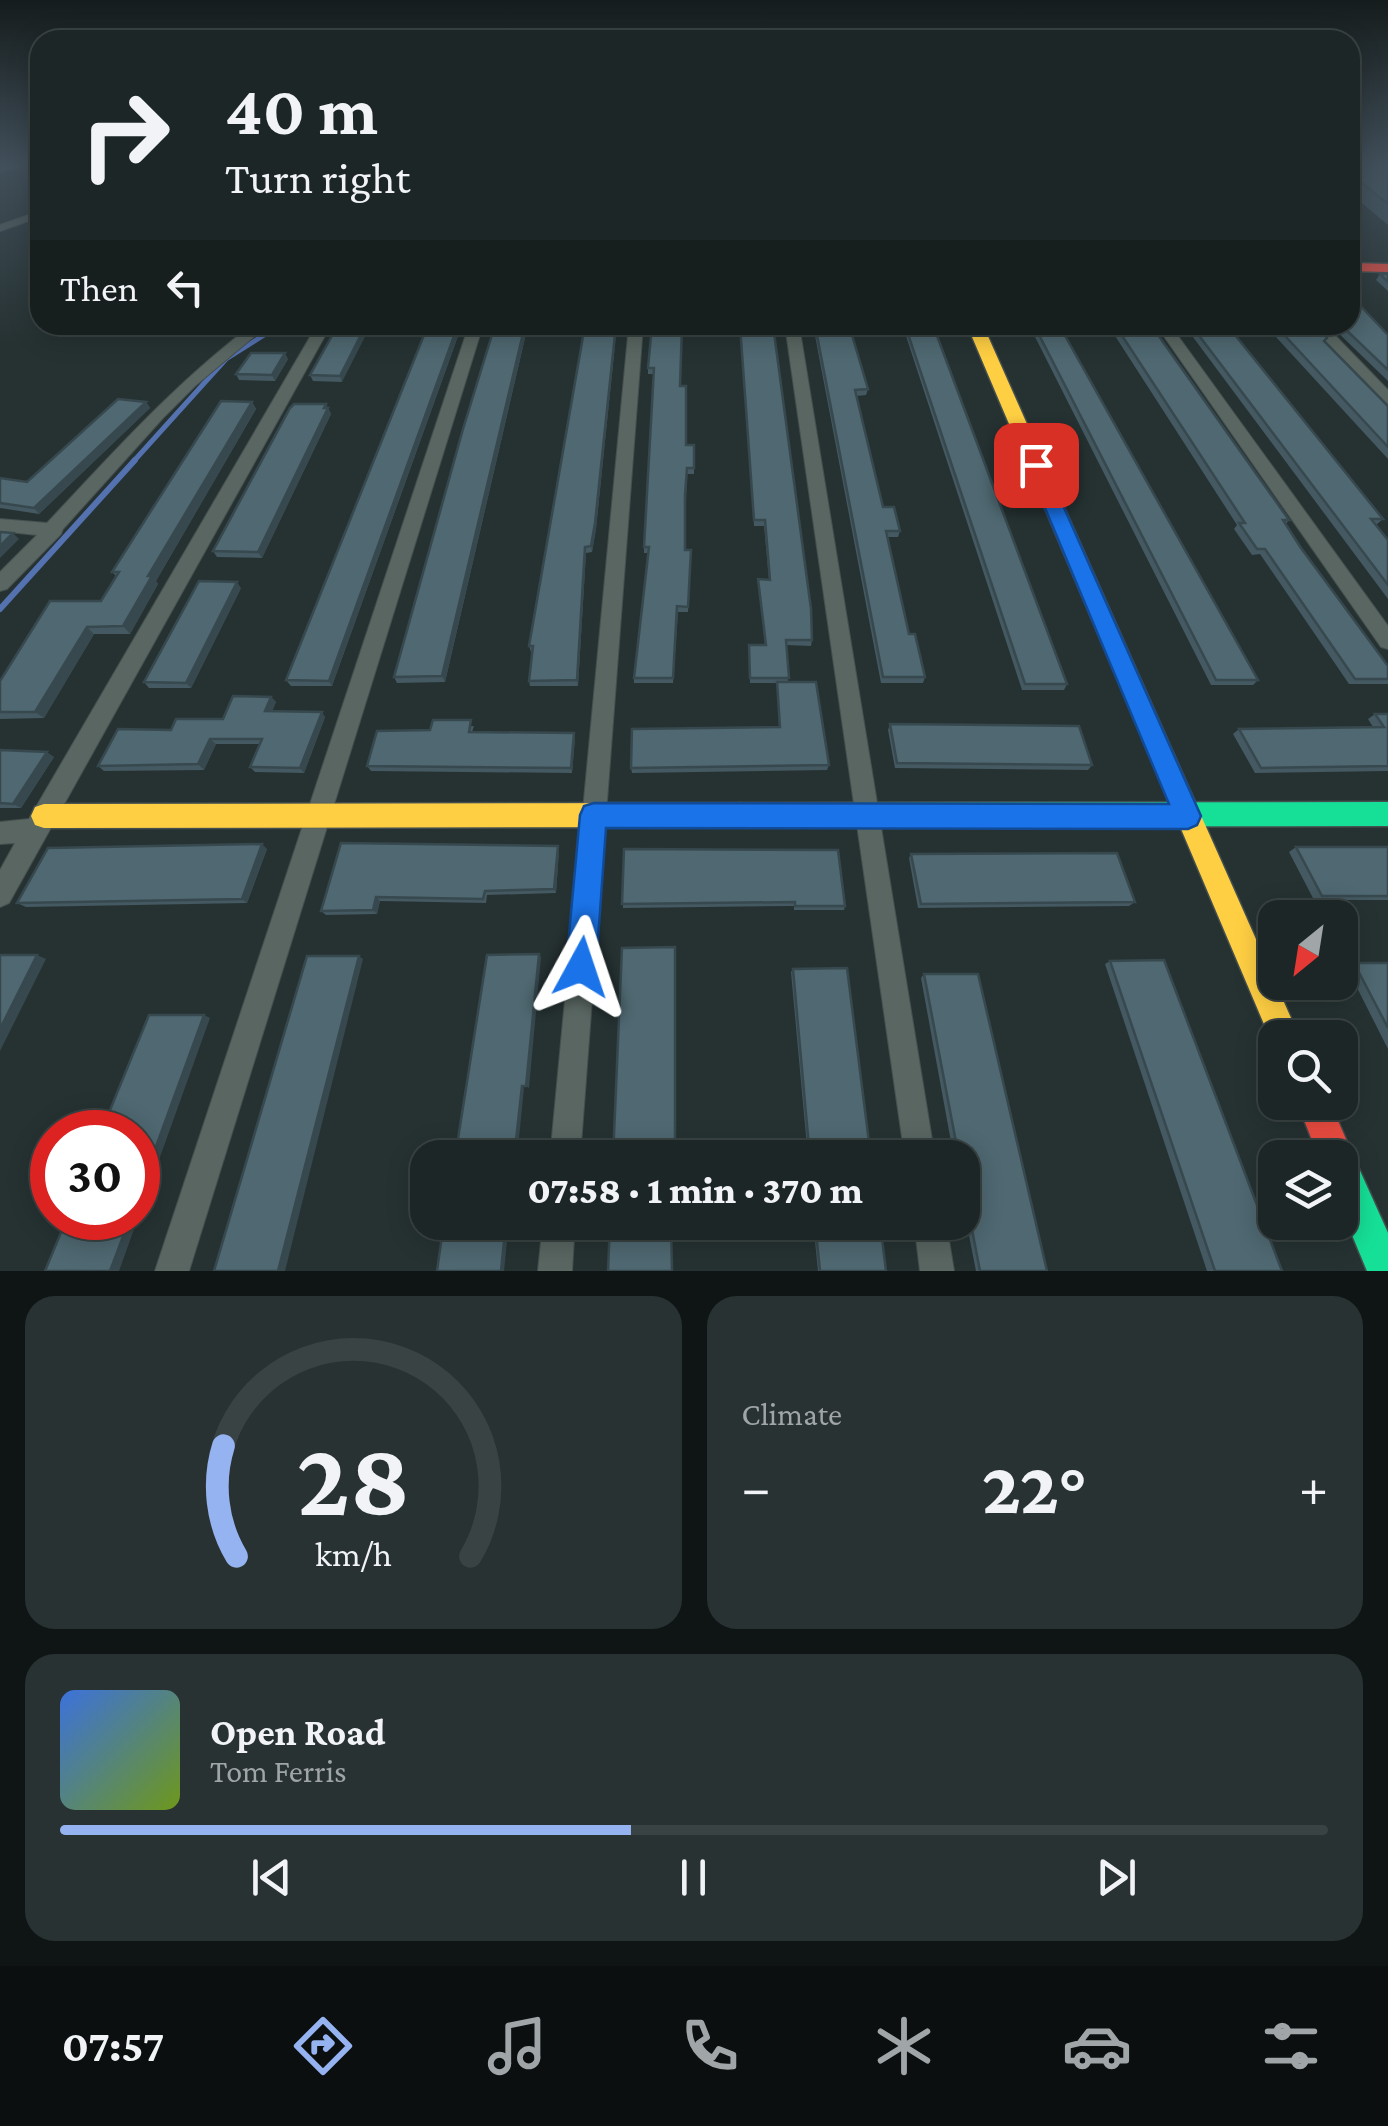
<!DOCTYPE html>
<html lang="en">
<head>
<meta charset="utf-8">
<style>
  :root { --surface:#1c2626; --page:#293232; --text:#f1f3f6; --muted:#a0a5a7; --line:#3a4343; --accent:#95b2f1 }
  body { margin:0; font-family:"Crimson Pro",serif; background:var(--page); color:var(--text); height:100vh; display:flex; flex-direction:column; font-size:38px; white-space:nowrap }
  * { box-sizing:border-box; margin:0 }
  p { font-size:32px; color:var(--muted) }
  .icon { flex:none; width:55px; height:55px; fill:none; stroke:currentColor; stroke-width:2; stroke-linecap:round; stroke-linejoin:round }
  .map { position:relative; height:1271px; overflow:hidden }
  .side { display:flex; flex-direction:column; gap:25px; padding:25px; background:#0f1515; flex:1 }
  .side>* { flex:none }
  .top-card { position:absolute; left:30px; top:30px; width:1330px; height:305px; border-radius:30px; box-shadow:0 5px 25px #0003,0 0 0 2px var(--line); background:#1c2626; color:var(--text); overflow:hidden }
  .needle { width:65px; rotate:210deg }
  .fabs { position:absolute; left:1258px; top:900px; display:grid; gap:20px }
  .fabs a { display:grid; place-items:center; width:100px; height:100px; border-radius:20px; background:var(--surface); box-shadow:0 5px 25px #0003,0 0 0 2px var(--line); font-size:50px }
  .speed { position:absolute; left:30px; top:1110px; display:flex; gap:20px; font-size:50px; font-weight:700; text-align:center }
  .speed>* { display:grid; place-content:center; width:130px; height:130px; border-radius:50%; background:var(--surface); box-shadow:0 5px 25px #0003,0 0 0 2px var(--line); line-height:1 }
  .speed .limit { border:15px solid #d22; background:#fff; color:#111 }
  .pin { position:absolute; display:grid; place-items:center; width:85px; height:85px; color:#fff; margin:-42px; border-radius:20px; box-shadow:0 5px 15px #0006 }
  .me { position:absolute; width:110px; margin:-55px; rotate:5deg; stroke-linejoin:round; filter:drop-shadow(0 0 8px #0008) }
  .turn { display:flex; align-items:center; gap:35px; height:210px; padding:0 30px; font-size:45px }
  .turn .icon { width:130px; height:130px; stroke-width:2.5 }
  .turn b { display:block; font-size:70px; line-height:85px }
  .then { display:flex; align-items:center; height:95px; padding:0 30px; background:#0003; gap:20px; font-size:38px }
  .big { font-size:75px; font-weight:800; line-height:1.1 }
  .side .card { flex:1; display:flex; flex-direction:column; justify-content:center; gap:15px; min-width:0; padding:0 35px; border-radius:30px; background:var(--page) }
  .side .dial { align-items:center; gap:0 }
  .dial svg { height:260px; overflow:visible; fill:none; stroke:var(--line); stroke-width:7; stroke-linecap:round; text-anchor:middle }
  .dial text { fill:var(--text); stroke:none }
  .song { display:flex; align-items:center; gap:30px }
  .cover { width:120px; height:120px; border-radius:15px; background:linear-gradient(135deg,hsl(220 70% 55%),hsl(80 70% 35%)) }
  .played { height:10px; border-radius:5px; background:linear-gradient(90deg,var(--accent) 45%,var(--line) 45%) }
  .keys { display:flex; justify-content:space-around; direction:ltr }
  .heat { display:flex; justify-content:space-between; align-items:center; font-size:55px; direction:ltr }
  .side .tiles { flex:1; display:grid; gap:25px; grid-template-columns:1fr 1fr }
  .card:last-child { grid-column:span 2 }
  .trip { position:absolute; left:410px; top:1140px; width:570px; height:100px; border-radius:30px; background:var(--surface); box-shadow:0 5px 25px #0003,0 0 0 2px var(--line); font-weight:800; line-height:100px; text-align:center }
  .menu { display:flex; height:160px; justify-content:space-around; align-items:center; background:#0b0f0f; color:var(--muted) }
  .menu .icon { width:70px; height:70px }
  .menu .current { color:var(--accent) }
  .menu b { font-size:45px; color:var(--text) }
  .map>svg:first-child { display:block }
</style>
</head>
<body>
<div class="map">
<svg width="1388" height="1271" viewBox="0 0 1388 1271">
  <rect width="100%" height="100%" fill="#263232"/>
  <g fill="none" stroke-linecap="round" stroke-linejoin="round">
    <path stroke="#5471b0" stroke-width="5" d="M133 462 226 359 280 325"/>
    <path stroke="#5471b0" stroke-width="6" d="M0 609 135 460"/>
    <defs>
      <path id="lane" d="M0 169 20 164
        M0 228 40 214"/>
      <path id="street" d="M252 325H268L195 386 163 418 63 529 61 534 7 589 0 591V572L37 535 0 531V519L47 523C113 453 175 383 252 325Z
        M317 325H331L9 903 0 907V870L15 843 0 844V822L29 819Z
        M469 325H483L189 1271H155Z
        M629 325H643L580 1158H550Z
        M785 325H799L935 1158H905Z
        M1156 325H1170L1388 626V649L1381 647Z
        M1310 325H1325L1388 390V404L1383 402Z
        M543 1222H575L572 1271H538Z
        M914 1222H946L954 1271H920Z"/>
      <path id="fast" d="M1388 802V826L740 827 731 824 727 815 731 806 740 803Z
        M1340 1148 1352 1153 1388 1233V1271H1367L1340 1206V1158H1326L1328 1153Z"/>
      <path id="slow" d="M967 325H983L1295 1027 1300 1038H1275V1050Z
        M740 803 749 806 753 815 749 824 740 827 44 828 35 825 31 816 35 807 44 804Z"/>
      <path id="jam" d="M1350 263 1388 264V272L1350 271Z
        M1297 1102H1330L1354 1158 1349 1170 1340 1174V1158H1319Z"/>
    </defs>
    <use href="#lane" stroke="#454f4f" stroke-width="8"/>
    <use href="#street" stroke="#454f4f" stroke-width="2"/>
    <use href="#fast" stroke="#454f4f" stroke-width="3"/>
    <use href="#slow" stroke="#454f4f" stroke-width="3"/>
    <use href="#jam" stroke="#454f4f" stroke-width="3"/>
    <use href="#lane" stroke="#596661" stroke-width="6"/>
    <use href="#street" fill="#596661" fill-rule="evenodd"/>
    <use href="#fast" fill="#16e098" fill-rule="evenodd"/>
    <use href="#slow" fill="#ffcf43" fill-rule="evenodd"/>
    <use href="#jam" fill="#f24e42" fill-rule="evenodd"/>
  </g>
  <path fill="#445961" d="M1350 164H1388V225L1350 193Z
    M1380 274H1388V291L1376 280Z
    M338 325 342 382 313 381 310 375Z
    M428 325H462L332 686H291L286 680Z
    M495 325H528L445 682 397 683 394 677Z
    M585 325H617L596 529 592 552 586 553 578 686H530L529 681 533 652H531L529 646Z
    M652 325 680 386 686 445H694V474H687L686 501 685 550H691L688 612H678L673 683H634V678L648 553H644V547L654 374H648V368Z
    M740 325 812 640 811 646 786 645 788 682 829 765 827 770 632 773 631 768 779 727 777 683H750L749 645H765L758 579H769L764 526H754Z
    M813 325H849L868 389 866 395 856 396 883 507 900 531 898 537H888L909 634 925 677 923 683H881Z
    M905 325 1067 684 1064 690H1022L904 330Z
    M1029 325H1059L1258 680 1253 685H1211Z
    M1108 325H1151L1289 520 1286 524 1301 548 1388 666V684H1349L1260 554 1252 555 1234 529 1237 525Z
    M1184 325H1227L1383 519 1376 525 1388 540V599Z
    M1265 325H1317L1324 341 1388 406V459Z
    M1330 325H1350L1388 335V381Z
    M288 359 275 381 239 380 236 374Z
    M146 402 150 408 39 514 0 508V478L27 482Z
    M252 402 256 409 156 581 158 584 130 634H94L44 718 0 719V681L101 601 116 576 112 572Z
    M326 404 331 414 262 558 217 557 213 551Z
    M241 588 191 688H149L144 682Z
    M271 697 276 702 272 711 325 717 304 773 255 772 250 767 260 744H216L204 770 104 771 98 766 171 730 223 719Z
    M1375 714H1388V771L1255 773 1233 734 1239 729 1373 727 1368 719Z
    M890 724 1092 765 1088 770 895 768 888 730Z
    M474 726 472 732 575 738 572 773 371 771 367 766 430 730Z
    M0 750 54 757 21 808H0Z
    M1296 847H1388V900H1314L1289 852Z
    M267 849 247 903 26 907 17 903Z
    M624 849 845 906 844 910H794V906L623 908Z
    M559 850 556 893 487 895 486 903 380 901 377 914 326 915 321 911Z
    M911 854 1135 902 1129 906 918 908 909 858Z
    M1110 961 1282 1271H1207L1105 964Z
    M1354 963H1388V1049L1346 966Z
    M793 969 871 1158H808L791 972Z
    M924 974 1047 1271H976L962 1200V1158H954L921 978Z
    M813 1222H880L886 1271H818Z"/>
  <path fill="#37494f" d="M366 325H371L342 382 340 376Z
    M458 325H462L332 686 329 681Z
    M525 325H528L445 682 442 676Z
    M616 325 596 529 592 552 591 546Z
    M285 353 288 359 275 381 272 375Z
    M146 402 150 408 39 514 34 508Z
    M252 402 256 409 156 581 158 584 130 634 123 626 148 576Z
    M326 404 331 414 262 558 258 552Z
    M13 533 19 539 0 558V546Z
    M585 547 586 553 578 686 577 680Z
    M237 582 241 588 191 688 186 683Z
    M87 627 94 634 44 718 35 712Z
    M271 697 276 702 270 716 265 711Z
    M322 712 325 717 304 773 300 768Z
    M574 733 575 738 572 773 571 768Z
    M210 739 216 744 204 770 198 764Z
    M47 752 54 757 21 808 13 804Z
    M262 844 267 849 247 903 242 899Z
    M558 846 559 850 556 893 554 889Z
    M376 897 380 901 377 914 373 910Z
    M539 954 541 957 529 1088 526 1086Z
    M37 955 46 959 0 1051V1029Z
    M359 956 363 959 285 1271H278Z
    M204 1015 210 1018 119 1271H110L130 1218H138V1196Z
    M522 1086 524 1088 517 1158H514Z
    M506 1222H509L504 1271H501Z"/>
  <path fill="#4f6871" stroke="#37494f" stroke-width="2.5" d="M1350 164H1388V204L1352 175H1350Z
    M1380 274H1388V282Z
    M1350 295 1388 335V370L1341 325H1350Z
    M338 325H366L340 376 310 375Z
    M428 325H458L329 681 286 680Z
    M495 325H525L442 676 394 677 463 429Z
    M585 325H616L595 523 591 546 585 547 577 680 529 681 533 646H529Z
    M652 325H682L680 386H686V445H694V468H687L685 495V550H691L688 607 677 606 673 678H634L649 547H644L654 368H648Z
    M740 325H773L811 609 812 640H786L789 678H750L749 645H766L758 579 770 580 765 520H754Z
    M815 325H849L868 389 855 390 883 507H894L900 531H886L909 634H915L925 677H883Z
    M905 325H933L1067 684H1025Z
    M1034 325H1059L1258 680H1216Z
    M1115 325H1151L1289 520H1283L1301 548 1388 666V679H1355L1265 549H1257L1239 523H1245Z
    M1191 325H1227L1383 519H1371L1388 540V585Z
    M1275 325H1317L1327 338 1324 341 1388 406V447Z
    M251 353H285L272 375 236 374Z
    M118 399 146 402 34 508 0 503V478L27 482Z
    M221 401 252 402 148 576H152L123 626 87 627 35 712H0V681L50 601H101L119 572H112Z
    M294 404H326L324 408H328L258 552 213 551 290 408Z
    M0 532 13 533 0 546Z
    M199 581 237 582 186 683 144 682Z
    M777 682H816L829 765 631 768 632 729 780 727Z
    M233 696 271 697 265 711 322 712 300 768 250 767 262 739H210L198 764 98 766 118 729 171 730 176 719H223Z
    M1375 714H1388V766L1261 768 1239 729 1384 727Z
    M433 720H471L469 732 574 733 571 768 367 766 377 731 430 730Z
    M890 724 1079 726 1092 765 897 763Z
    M0 750 47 752 13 804 0 803Z
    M341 843 558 846 554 889 485 891 483 899 376 897 373 910 321 911Z
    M262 844 242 899 17 903 48 848Z
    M1296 847H1388V896H1322Z
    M624 849 838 850 845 906H795V902L622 904Z
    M1117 853 1135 902 921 904 911 854Z
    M675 947V1158H613L622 948Z
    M539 954 526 1086H522L514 1158H455L487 955Z
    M0 955H37L0 1029Z
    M307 956H359L278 1271H214Z
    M1164 960 1282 1271H1215L1110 961Z
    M1354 963H1388V1028Z
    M847 968 871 1158H810L793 969Z
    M924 974H978L1047 1271H980L962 1178V1158H959Z
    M149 1015H204L138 1196V1132H101Z
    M67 1218H130L110 1271H45Z
    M444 1222H506L501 1271H437Z
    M610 1222H671L672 1271H608Z
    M815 1222H880L886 1271H820Z"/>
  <linearGradient id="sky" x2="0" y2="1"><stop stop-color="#151c1c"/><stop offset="0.48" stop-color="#414f5a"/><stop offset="1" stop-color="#414f5a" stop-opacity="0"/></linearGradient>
  <rect width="1388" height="342" fill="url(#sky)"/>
  <path fill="#1a73e8" stroke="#114b97" stroke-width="2.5" d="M1036 459 1045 465 1201 816 1197 825 1188 829 606 828 596 967 592 978 581 983 570 978 566 967 580 815 584 806 594 803 1169 804 1027 465Z"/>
</svg>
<div class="fabs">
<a><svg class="needle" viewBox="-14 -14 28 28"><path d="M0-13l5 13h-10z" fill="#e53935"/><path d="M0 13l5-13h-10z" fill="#a0a5a7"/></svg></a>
<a><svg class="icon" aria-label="search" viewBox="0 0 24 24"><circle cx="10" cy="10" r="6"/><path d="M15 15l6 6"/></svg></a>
<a><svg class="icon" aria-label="layers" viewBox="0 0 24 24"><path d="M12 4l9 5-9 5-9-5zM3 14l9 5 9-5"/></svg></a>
</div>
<div class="speed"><div class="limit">30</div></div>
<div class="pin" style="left:1036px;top:465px;background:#d93025"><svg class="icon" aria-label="arrive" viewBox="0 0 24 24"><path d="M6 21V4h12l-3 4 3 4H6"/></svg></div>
<svg class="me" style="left:581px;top:967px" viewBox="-20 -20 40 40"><path d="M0-17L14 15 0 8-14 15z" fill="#1a73e8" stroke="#fff" stroke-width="4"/></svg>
<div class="trip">07:58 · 1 min · 370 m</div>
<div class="top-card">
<div class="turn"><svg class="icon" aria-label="right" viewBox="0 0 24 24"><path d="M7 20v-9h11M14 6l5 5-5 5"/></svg><div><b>40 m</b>Turn right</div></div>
<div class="then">Then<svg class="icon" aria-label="left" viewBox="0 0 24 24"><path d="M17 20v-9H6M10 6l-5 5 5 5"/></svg></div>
</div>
</div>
<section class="side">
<div class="tiles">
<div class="card dial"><svg viewBox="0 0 100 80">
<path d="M14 69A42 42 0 1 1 86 69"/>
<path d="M14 69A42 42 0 0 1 10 35" stroke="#95b2f1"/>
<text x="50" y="56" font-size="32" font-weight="700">28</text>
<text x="50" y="72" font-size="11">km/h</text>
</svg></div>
<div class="card"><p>Climate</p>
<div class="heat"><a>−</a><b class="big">22°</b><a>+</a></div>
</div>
<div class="card">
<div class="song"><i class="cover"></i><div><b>Open Road</b><p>Tom Ferris</p></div></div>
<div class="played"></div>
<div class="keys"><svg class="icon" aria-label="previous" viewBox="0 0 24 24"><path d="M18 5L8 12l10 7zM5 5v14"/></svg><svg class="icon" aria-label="pause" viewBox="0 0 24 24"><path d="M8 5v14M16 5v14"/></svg><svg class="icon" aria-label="next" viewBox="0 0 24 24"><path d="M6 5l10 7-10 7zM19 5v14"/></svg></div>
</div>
</div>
</section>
<nav class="menu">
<b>07:57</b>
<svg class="icon current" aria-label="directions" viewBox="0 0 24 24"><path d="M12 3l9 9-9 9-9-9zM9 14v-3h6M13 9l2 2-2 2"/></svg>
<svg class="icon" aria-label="music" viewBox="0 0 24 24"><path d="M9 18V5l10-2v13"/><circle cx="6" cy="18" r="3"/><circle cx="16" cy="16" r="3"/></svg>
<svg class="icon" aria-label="phone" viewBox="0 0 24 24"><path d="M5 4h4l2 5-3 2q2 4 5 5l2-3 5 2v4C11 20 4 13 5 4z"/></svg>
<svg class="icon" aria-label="climate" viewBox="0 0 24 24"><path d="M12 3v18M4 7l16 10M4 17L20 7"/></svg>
<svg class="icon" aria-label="car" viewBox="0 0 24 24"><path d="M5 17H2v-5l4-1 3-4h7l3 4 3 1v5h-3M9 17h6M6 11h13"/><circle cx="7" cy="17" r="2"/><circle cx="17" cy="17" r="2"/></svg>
<svg class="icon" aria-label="filters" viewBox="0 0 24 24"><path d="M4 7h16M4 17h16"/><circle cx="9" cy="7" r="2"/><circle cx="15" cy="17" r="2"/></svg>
</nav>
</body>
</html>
